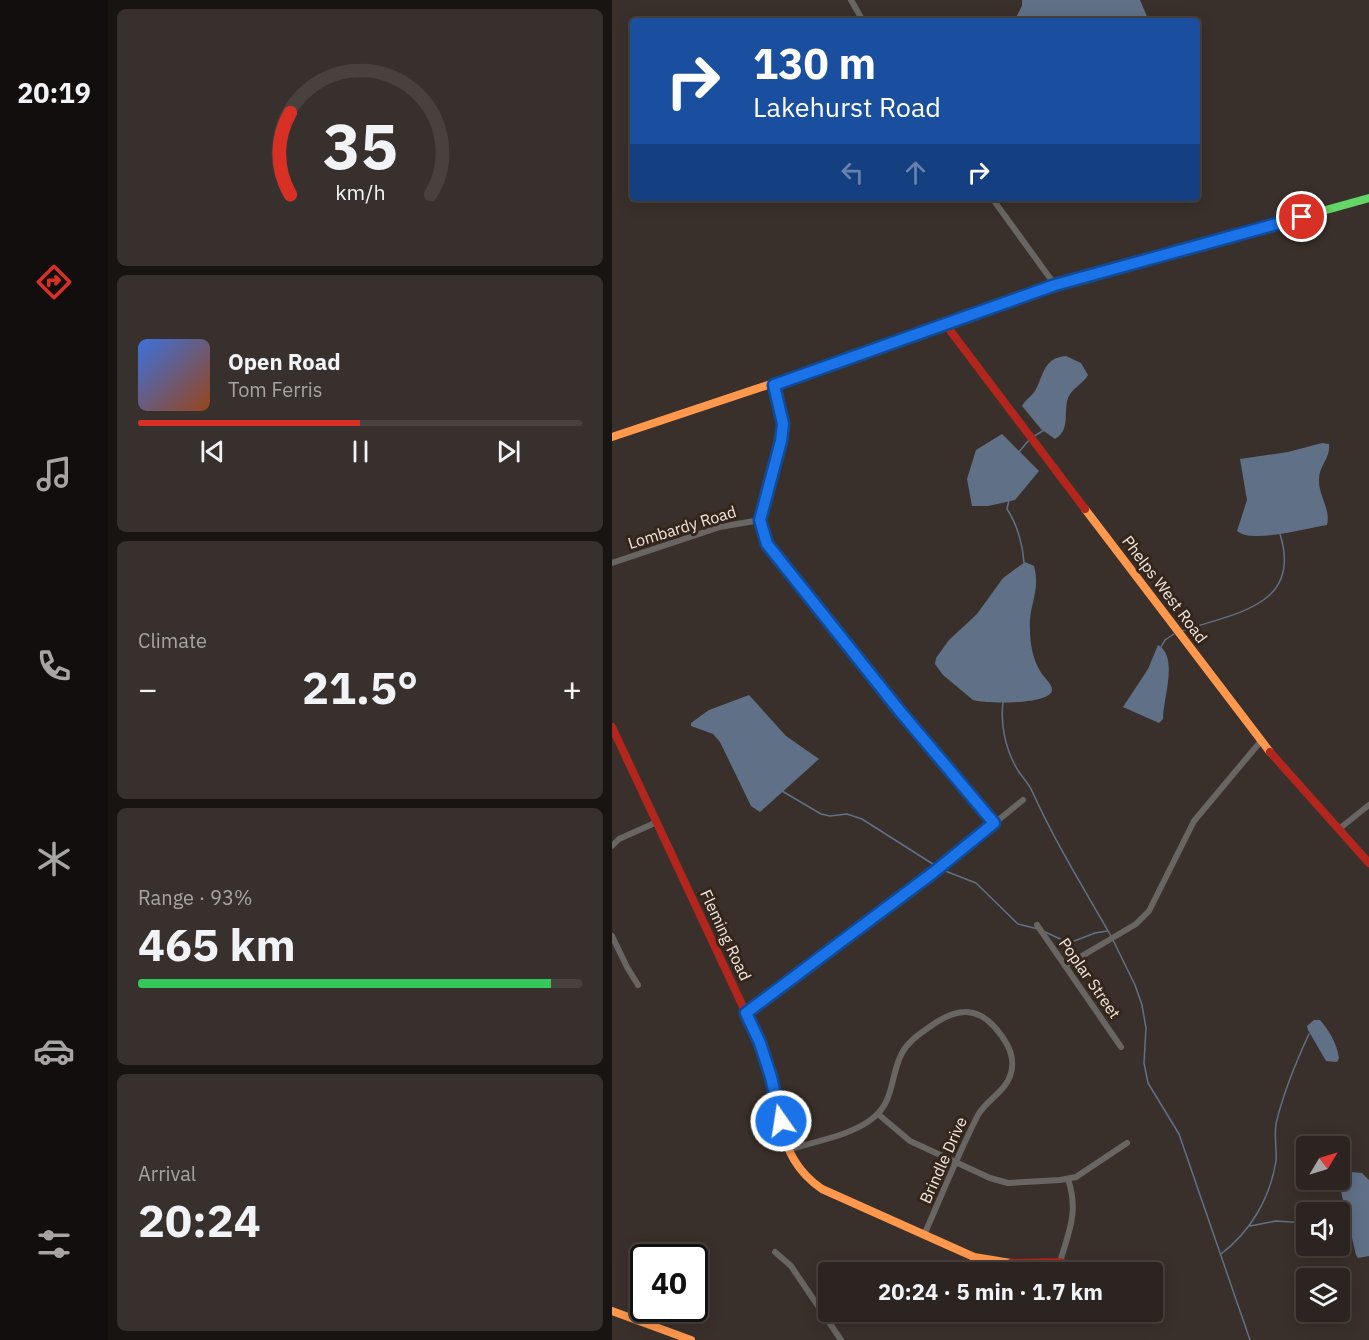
<!DOCTYPE html>
<html lang="en">
<head>
<meta charset="utf-8">
<style>
  :root { --surface:#2c2420; --page:#38302d; --text:#f1f3f6; --muted:#a6a4a5; --line:#48413e; --accent:#d93025 }
  body { margin:0; font-family:"IBM Plex Sans",sans-serif; background:var(--page); color:var(--text); height:100vh; display:flex; flex-direction:column; font-size:22px; white-space:nowrap }
  * { box-sizing:border-box; margin:0 }
  p { font-size:20px; color:var(--muted) }
  .icon { flex:none; width:33px; height:33px; fill:none; stroke:currentColor; stroke-width:2; stroke-linecap:round; stroke-linejoin:round }
  .map { position:relative; flex:1; overflow:hidden }
  .panel { display:flex; flex-direction:column; gap:9px; padding:9px; background:#181412; width:504px }
  .panel>* { flex:none }
  .top-card { position:absolute; left:18px; top:18px; width:570px; height:183px; border-radius:6px; box-shadow:0 3px 15px #0003,0 0 0 2px var(--line); background:#1a4fa0; color:#fff; overflow:hidden }
  .needle { width:39px; rotate:52deg }
  .tools { position:absolute; left:684px; top:1136px; display:grid; gap:12px }
  .tools a { display:grid; place-items:center; width:54px; height:54px; border-radius:6px; background:var(--surface); box-shadow:0 3px 15px #0003,0 0 0 2px var(--line); font-size:30px }
  .speed { position:absolute; left:18px; top:1244px; display:flex; gap:12px; font-size:30px; font-weight:700; text-align:center }
  .speed>* { display:grid; place-content:center; width:78px; height:78px; border-radius:50%; background:var(--surface); box-shadow:0 3px 15px #0003,0 0 0 2px var(--line); line-height:1 }
  .speed .limit { border:3px solid #111; border-radius:9px; background:#fff; color:#111 }
  .pin { position:absolute; display:grid; place-items:center; width:51px; height:51px; color:#fff; margin:-26px; border:3px solid #fff; border-radius:50%; box-shadow:0 2px 6px #0007 }
  .me { position:absolute; width:66px; margin:-33px; rotate:347deg; stroke-linejoin:round; filter:drop-shadow(0 0 4px #0008) }
  .turn { display:flex; align-items:center; gap:21px; height:126px; padding:0 24px; font-size:27px }
  .turn .icon { width:78px; height:78px; stroke-width:2.5 }
  .turn b { display:block; font-size:42px; line-height:51px }
  .lanes { display:flex; align-items:center; height:57px; padding:0 24px; background:#0003; justify-content:center; gap:30px; direction:ltr }
  .lanes .off { opacity:.35 }
  .big { font-size:45px; font-weight:700; line-height:1.1 }
  .panel .card { flex:1; display:flex; flex-direction:column; justify-content:center; gap:9px; min-width:0; padding:0 21px; border-radius:9px; background:var(--page) }
  .panel .dial { align-items:center; gap:0 }
  .dial svg { height:156px; overflow:visible; fill:none; stroke:var(--line); stroke-width:7; stroke-linecap:round; text-anchor:middle }
  .dial text { fill:var(--text); stroke:none }
  .song { display:flex; align-items:center; gap:18px }
  .cover { width:72px; height:72px; border-radius:9px; background:linear-gradient(135deg,hsl(220 70% 55%),hsl(20 70% 35%)) }
  .played { height:6px; border-radius:3px; background:linear-gradient(90deg,var(--accent) 50%,var(--line) 50%) }
  .keys { display:flex; justify-content:space-around; direction:ltr }
  .heat { display:flex; justify-content:space-between; align-items:center; font-size:33px; direction:ltr }
  .charge { height:9px; border-radius:4px; background:linear-gradient(90deg,#34c759 93%,var(--line) 0) }
  .trip { position:absolute; left:206px; top:1262px; width:345px; height:60px; border-radius:6px; background:var(--surface); box-shadow:0 3px 15px #0003,0 0 0 2px var(--line); font-weight:700; line-height:60px; text-align:center }
  main { display:flex; flex:1; min-height:0 }
  .tabs { display:flex; flex-direction:column; width:108px; justify-content:space-around; align-items:center; background:#120e0d; color:var(--muted) }
  .tabs .icon { width:42px; height:42px }
  .tabs .active { color:var(--accent) }
  .tabs b { font-size:27px; color:var(--text) }
  .map>svg:first-child { display:block }
</style>
</head>
<body>
<main>
<nav class="tabs">
<b>20:19</b>
<svg class="icon active" aria-label="directions" viewBox="0 0 24 24"><path d="M12 3l9 9-9 9-9-9zM9 14v-3h6M13 9l2 2-2 2"/></svg>
<svg class="icon" aria-label="music" viewBox="0 0 24 24"><path d="M9 18V5l10-2v13"/><circle cx="6" cy="18" r="3"/><circle cx="16" cy="16" r="3"/></svg>
<svg class="icon" aria-label="phone" viewBox="0 0 24 24"><path d="M5 4h4l2 5-3 2q2 4 5 5l2-3 5 2v4C11 20 4 13 5 4z"/></svg>
<svg class="icon" aria-label="climate" viewBox="0 0 24 24"><path d="M12 3v18M4 7l16 10M4 17L20 7"/></svg>
<svg class="icon" aria-label="car" viewBox="0 0 24 24"><path d="M5 17H2v-5l4-1 3-4h7l3 4 3 1v5h-3M9 17h6M6 11h13"/><circle cx="7" cy="17" r="2"/><circle cx="17" cy="17" r="2"/></svg>
<svg class="icon" aria-label="filters" viewBox="0 0 24 24"><path d="M4 7h16M4 17h16"/><circle cx="9" cy="7" r="2"/><circle cx="15" cy="17" r="2"/></svg>
</nav>
<section class="panel">
<div class="card dial"><svg viewBox="0 0 100 80">
<path d="M14 69A42 42 0 1 1 86 69"/>
<path d="M14 69A42 42 0 0 1 14 27" stroke="#d93025"/>
<text x="50" y="56" font-size="32" font-weight="700">35</text>
<text x="50" y="72" font-size="11">km/h</text>
</svg></div>
<div class="card">
<div class="song"><i class="cover"></i><div><b>Open Road</b><p>Tom Ferris</p></div></div>
<div class="played"></div>
<div class="keys"><svg class="icon" aria-label="previous" viewBox="0 0 24 24"><path d="M18 5L8 12l10 7zM5 5v14"/></svg><svg class="icon" aria-label="pause" viewBox="0 0 24 24"><path d="M8 5v14M16 5v14"/></svg><svg class="icon" aria-label="next" viewBox="0 0 24 24"><path d="M6 5l10 7-10 7zM19 5v14"/></svg></div>
</div>
<div class="card"><p>Climate</p>
<div class="heat"><a>−</a><b class="big">21.5°</b><a>+</a></div>
</div>
<div class="card"><p>Range · 93%</p><b class="big">465 km</b><div class="charge"></div></div>
<div class="card"><p>Arrival</p><b class="big">20:24</b></div>
</section>
<div class="map">
<svg width="757" height="1340" viewBox="0 0 757 1340">
  <rect width="100%" height="100%" fill="#3a302b"/>
  <path fill="#607087" d="M410 0H528L537 21H402L410 6Z
    M454 356 469 363 476 375C471 384 460 388 456 398 451 412 459 430 443 439L429 429 410 406C413 400 419 397 423 391 432 375 431 358 454 356Z
    M390 434 427 471 403 500 376 506H360L355 479 364 450Z
    M710 443 717 444C719 457 707 466 707 479 706 495 719 509 715 525 695 528 640 544 625 531L635 500 628 459 676 452Z
    M413 562 422 566C429 592 416 606 418 630 418 644 421 659 428 671 431 677 440 683 440 690 439 705 373 704 361 700L331 675 323 664 324 658 337 640 365 614 391 578Z
    M546 645C567 657 551 698 551 719L547 723 511 707 536 669Z
    M137 695 174 736 207 759 148 812 139 806 108 742 101 734 79 726V723L97 710Z
    M702 1020H708C717 1030 725 1044 727 1058L725 1062 714 1061 696 1030 695 1026Z
    M740 1172 750 1173 757 1180V1256L746 1258 744 1255 727 1183 732 1177Z"/>
  <g fill="none" stroke-linecap="round" stroke-linejoin="round">
    <path stroke="#607087" stroke-width="1.5" d="M421 437 432 430
      M407 452 417 440
      M397 500 395 509C405 524 411 545 412 563
      M570 631C621 613 691 607 668 534
      M549 647 553 640 562 634
      M391 702C388 725 394 752 407 772 411 778 417 784 420 791 443 842 471 887 499 936
      M170 791 209 814 218 816 235 814 250 819 324 866
      M328 869 364 883 406 924 426 929
      M433 932 457 943 483 933 495 931
      M501 940 523 985 530 1005 534 1028 532 1063 536 1083 567 1134 638 1340
      M728 1223H737
      M638 1226 664 1221 694 1223
      M609 1254C639 1231 658 1198 664 1161 665 1149 662 1136 664 1124 671 1093 684 1062 697 1034"/>
    <path stroke="#686562" stroke-width="6" d="M239 0 251 21
      M380 198 443 285
      M162 385 171 424 169 441 148 520 155 544 287 709 382 823
      M0 563 108 527 148 520
      M727 829 757 805
      M0 846 7 839 45 822
      M425 925 509 1047
      M0 936 15 967 26 985
      M453 966 524 924 537 911 582 821 649 741
      M134 1013 322 872 411 800
      M266 1114 298 1141 378 1178 396 1183 448 1180 464 1177 515 1143
      M176 1150C203 1141 239 1136 261 1118 283 1101 278 1075 290 1053 296 1042 306 1035 316 1028 344 1007 367 1004 389 1035 397 1046 403 1058 399 1073 394 1092 375 1099 366 1115 346 1154 330 1195 312 1235
      M163 1252 179 1266 229 1340
      M448 1262C457 1231 467 1212 456 1179"/>
    <path stroke="#63d668" stroke-width="8" d="M631 233 757 198"/>
    <path stroke="#ff974d" stroke-width="8" d="M0 437 243 356
      M473 509 658 752
      M168 1121C174 1150 185 1172 210 1189L362 1257 399 1263
      M0 1311 79 1340"/>
    <path stroke="#b3261e" stroke-width="8" d="M334 325 473 509
      M243 356 443 285 631 233
      M0 727 148 1043 160 1079 168 1121
      M658 752 757 863
      M399 1263 448 1262 478 1272"/>
  </g>
  <g fill="none" stroke-linecap="round" stroke-linejoin="round">
    <defs>
      <path id="route" d="M169 1121 159 1077 148 1043 134 1013 322 872 382 823 287 710 155 544 148 520 169 441 171 424 162 385 443 285 690 217"/>
    </defs>
    <use href="#route" stroke="#114b97" stroke-width="15"/>
    <use href="#route" stroke="#1a73e8" stroke-width="10"/>
  </g>
  <g text-anchor="middle" dominant-baseline="central" stroke-width="6" stroke-linejoin="round" paint-order="stroke">
    <g font-size="16" fill="#f2e7e1" stroke="#35261c">
      <text transform="translate(70 527) rotate(-17)">Lombardy Road</text>
      <text transform="translate(553 589) rotate(53)">Phelps West Road</text>
      <text transform="translate(114 935) rotate(65)">Fleming Road</text>
      <text transform="translate(478 978) rotate(55)">Poplar Street</text>
      <text transform="translate(331 1160) rotate(-66)">Brindle Drive</text>
    </g>
  </g>
</svg>
<div class="tools">
<a><svg class="needle" viewBox="-14 -14 28 28"><path d="M0-13l5 13h-10z" fill="#e53935"/><path d="M0 13l5-13h-10z" fill="#a6a4a5"/></svg></a>
<a><svg class="icon" aria-label="sound" viewBox="0 0 24 24"><path d="M4 9h4l5-4v14l-5-4H4zM17 9q2 3 0 6"/></svg></a>
<a><svg class="icon" aria-label="layers" viewBox="0 0 24 24"><path d="M12 4l9 5-9 5-9-5zM3 14l9 5 9-5"/></svg></a>
</div>
<div class="speed"><div class="limit">40</div></div>
<div class="pin" style="left:690px;top:217px;background:#d93025"><svg class="icon" aria-label="arrive" viewBox="0 0 24 24"><path d="M6 21V4h12l-3 4 3 4H6"/></svg></div>
<svg class="me" style="left:169px;top:1121px" viewBox="-20 -20 40 40"><circle r="17" fill="#1a73e8" stroke="#fff" stroke-width="3"/><path d="M0-11L8 9 0 5-8 9z" fill="#fff"/></svg>
<div class="trip">20:24 · 5 min · 1.7 km</div>
<div class="top-card">
<div class="turn"><svg class="icon" aria-label="right" viewBox="0 0 24 24"><path d="M7 20v-9h11M14 6l5 5-5 5"/></svg><div><b>130 m</b>Lakehurst Road</div></div>
<div class="lanes"><svg class="icon off" aria-label="left" viewBox="0 0 24 24"><path d="M17 20v-9H6M10 6l-5 5 5 5"/></svg><svg class="icon off" aria-label="ahead" viewBox="0 0 24 24"><path d="M12 20V5M6 11l6-6 6 6"/></svg><svg class="icon" aria-label="right" viewBox="0 0 24 24"><path d="M7 20v-9h11M14 6l5 5-5 5"/></svg></div>
</div>
</div>
</main>
</body>
</html>
